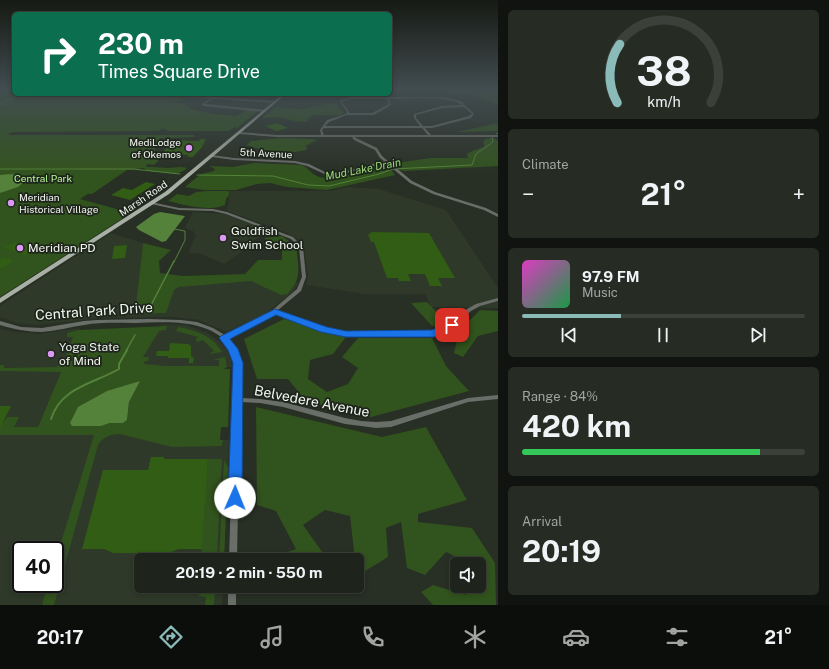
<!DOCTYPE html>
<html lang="en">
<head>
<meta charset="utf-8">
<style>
  :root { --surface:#1e231b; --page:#262b24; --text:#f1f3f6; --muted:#a1a4a3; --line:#3c403a; --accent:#8bbbb9 }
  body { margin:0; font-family:"Public Sans",sans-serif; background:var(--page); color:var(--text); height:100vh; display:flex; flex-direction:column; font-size:15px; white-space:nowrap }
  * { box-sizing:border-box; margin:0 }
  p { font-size:13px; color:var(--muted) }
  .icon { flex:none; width:22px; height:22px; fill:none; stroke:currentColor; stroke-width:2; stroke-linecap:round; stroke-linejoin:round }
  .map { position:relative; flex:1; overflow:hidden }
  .details { display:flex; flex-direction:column; gap:10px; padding:10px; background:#10130f; width:331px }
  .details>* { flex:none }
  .guide { position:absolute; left:12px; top:12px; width:380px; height:84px; border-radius:6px; box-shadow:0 2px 6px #0003,0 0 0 1px var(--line); background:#0b6e4f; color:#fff; overflow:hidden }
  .controls { position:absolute; left:450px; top:557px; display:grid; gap:8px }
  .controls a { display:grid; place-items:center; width:36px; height:36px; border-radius:6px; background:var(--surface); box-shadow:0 2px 6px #0003,0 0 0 1px var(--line); font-size:20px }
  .speed { position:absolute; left:12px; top:541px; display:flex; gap:8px; font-size:20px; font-weight:700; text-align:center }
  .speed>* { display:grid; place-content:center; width:52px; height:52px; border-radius:50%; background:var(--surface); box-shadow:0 2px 6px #0003,0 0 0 1px var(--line); line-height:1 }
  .speed .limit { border:2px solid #111; border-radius:6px; background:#fff; color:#111 }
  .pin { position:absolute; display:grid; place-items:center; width:34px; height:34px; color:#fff; margin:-17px; border-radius:8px; box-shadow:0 2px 6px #0006 }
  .me { position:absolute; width:44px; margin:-22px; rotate:1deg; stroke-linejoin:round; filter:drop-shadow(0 0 3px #0008) }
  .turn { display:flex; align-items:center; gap:14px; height:84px; padding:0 20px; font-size:18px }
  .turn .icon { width:52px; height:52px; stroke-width:2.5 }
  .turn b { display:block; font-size:28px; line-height:34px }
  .big { font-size:30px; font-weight:700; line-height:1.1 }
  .details .widget { flex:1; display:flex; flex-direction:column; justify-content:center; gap:6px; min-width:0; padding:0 14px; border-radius:6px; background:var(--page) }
  .details .dial { align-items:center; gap:0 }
  .dial svg { height:104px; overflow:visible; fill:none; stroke:var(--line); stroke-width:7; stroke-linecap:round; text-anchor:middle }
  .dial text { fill:var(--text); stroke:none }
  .song { display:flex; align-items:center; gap:12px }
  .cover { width:48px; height:48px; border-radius:6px; background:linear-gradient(135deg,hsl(310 70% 55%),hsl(140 70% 35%)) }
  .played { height:4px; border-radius:2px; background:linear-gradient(90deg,var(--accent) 35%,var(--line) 35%) }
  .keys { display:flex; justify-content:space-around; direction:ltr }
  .heat { display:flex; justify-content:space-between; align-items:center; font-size:22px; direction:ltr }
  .charge { height:6px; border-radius:3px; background:linear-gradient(90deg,#34c759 84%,var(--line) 0) }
  .trip { position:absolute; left:134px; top:553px; width:230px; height:40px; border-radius:6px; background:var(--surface); box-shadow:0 2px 6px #0003,0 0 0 1px var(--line); font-weight:700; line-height:40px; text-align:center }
  .tab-bar { display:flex; height:64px; justify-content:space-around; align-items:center; background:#0c0e0b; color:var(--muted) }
  .tab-bar .icon { width:28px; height:28px }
  .tab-bar .active { color:var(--accent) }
  .tab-bar b { font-size:18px; color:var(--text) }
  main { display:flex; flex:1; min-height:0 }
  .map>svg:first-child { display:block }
</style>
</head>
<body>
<main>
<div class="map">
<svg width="498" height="605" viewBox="0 0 498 605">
  <rect width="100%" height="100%" fill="#282f24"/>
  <path fill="#2e3929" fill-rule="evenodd" d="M348 187 379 189 446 210 498 288V308L431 307 425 294H365L306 285 308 276 304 248 298 239 285 232 227 211 230 191H330Z
    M193 212 225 214 270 231 250 243 252 245 224 264 201 254 188 253 196 235 193 231 185 228Z
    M111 233 143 243 138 289 260 278 269 270 299 283 292 293 265 314 228 331H224L199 320 175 317 100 318 36 325 16 323 0 317V306Z
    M161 324 186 325 208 333 220 342 227 350 231 360 232 367H131Z
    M80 328 35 434H103L108 432 172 439 229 440 224 560H141V586H223L222 605H0V329L15 332 38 334ZM21 550H55V584H21Z"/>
  <path fill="#31531d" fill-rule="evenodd" d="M0 90H14V94H180L177 95 184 99 182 101H171L184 104 191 109 214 114 236 116 248 110 260 109 237 128 235 127 228 131H166L168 130 162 129 158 131 12 132 8 135H194V137L160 138 152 156H156L158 161 154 165 148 164 146 166 147 167C154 167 160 167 167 168 174 168 179 166 187 168 178 176 170 173 159 172 152 172 149 172 143 168L127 170 92 194H88L80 199 131 213 0 297Z
    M441 90H498V105C479 95 464 94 443 93Z
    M332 103 337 105 338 107 337 108 344 112 342 115H312L306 122 295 121 279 117 262 118 276 107 302 109Z
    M498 123V131L457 132Z
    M281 138 312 139 317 140 305 146 307 148 306 150C285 155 267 152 247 145L251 141Z
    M493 138 498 141V166L404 171 400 170 394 165 396 163 431 158H468L467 154C470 151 480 149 485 146L483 143 485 139Z
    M254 163 301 165C307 167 310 172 315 175 321 179 332 179 338 178L384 164 389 166 395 175 327 190 287 187 270 183 257 184 236 190H204L185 187 201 174 214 171 215 169 209 166 233 167Z
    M207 191H229V195L226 199 225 205C211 212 184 205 168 201L177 194 189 196 196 192Z
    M282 236 296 246C298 265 303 280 287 294L281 295 251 281 179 287 174 290 166 313 135 314 143 243 171 250 159 261 160 273 183 276 245 274 258 260H282V243L268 241 264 238Z
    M427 302 448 324 432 326 411 303Z
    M480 310 498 311V331L478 336 463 357 454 353 459 331Z
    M284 319 346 337 333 354 310 360 308 379 327 392 348 384 358 368 342 357 358 338H432L446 366 469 391 371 417 306 401 288 379H257L244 339Z
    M167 326 166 330 159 331 143 357H149L148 361H145L144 364 166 366H219V360H213L225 357 227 367 224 369H230L228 427H221L220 440H223L222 446 172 447 120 434C111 434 103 437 98 445L54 605H42L48 584H55V562L94 435H0V426L7 417H19L14 427H38L61 372 0 371V365H4V368L57 367 59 363 64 360 69 350 66 347 70 345 73 337H67V333L79 330ZM139 381 129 402 127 420 123 423H110L101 426H72L124 387Z
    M178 327C196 330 213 336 222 352L211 354 210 353 214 351 203 340 198 342 195 340 198 337 176 331Z
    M256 407 382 437 426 427 467 500 418 514V522L472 528 495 563 496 605H433L421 592 433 585 466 595 467 586H479V564H471L446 552 425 575 407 568 401 522 386 528 388 557 357 576V560H355L350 516 325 510 303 525 325 556 322 560H266L296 549 276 511 257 505Z
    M206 459H222L217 556 201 557 208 459Z
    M224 460 228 467 224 560H219Z
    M207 586H215L214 605H205L206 597 198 596 200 594 206 593Z"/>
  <path fill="#54823b" d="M0 175C9 174 21 172 24 182L18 187 0 193Z
    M160 212 185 216 166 241 162 242 139 230 136 227 154 214Z
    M140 381 129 402 127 420 123 423H110L101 426H72L70 423 78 407 107 391Z"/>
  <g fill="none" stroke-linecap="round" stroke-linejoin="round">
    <path stroke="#54823b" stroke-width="1" d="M0 105 9 99 23 94
      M496 134 498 133
      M0 169H133L180 174
      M197 175 273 176 308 185 329 186 379 174 393 169 472 165 476 154 493 142 492 137
      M174 262 185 240V231L174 229"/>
    <path stroke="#54823b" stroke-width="1.5" d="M148 311 174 261
      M126 351 135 335"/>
    <path stroke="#54823b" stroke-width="2" d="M51 419C61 387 93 384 119 369V364L127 350"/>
  </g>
  <path fill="#315d14" d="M277 123 288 128 276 131 265 126Z
    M200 139H206L202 147 193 157H187L189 155 162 153 173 140 199 141Z
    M146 182 155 184 130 200 111 195 123 188 132 190Z
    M370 232 429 233 455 278H438L442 286H430L425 274H408L411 281H399L398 278H387L374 242H371L368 234H371Z
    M14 242 38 249 26 255 4 248Z
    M127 245 125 258 112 259 114 246Z
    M4 257 14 261 0 269V259Z
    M170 343 188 344 191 346V356L194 358 193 363H189V358H168V356H156L157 351H169Z
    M0 406H11L0 428Z
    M151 457H164V459H208L202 549H179L169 553H113L104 549H82L103 470H148Z"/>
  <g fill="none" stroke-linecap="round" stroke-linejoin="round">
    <path fill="#6a6e69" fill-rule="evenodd" d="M183 96 184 95 275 101 276 102 275 103 213 99 205 104 266 110 265 112 203 106 202 104 210 98Z
      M387 96 388 97H443L461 101 474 114 471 118 432 128H425L431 135H498V137H355L356 138 377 148 382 156 412 181 435 192 486 208 498 214V217L484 210 433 194 410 183 386 163 331 177 307 166 295 163 234 160 212 157 210 156 212 155 234 158 295 161 309 164 331 175 384 161 380 158 375 150 354 140 352 137H277L239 134 238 133 239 132 277 135H321L320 130 327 120 346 114 347 112 340 101 349 97H386ZM349 99H387L389 104 372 113H349V112L342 102ZM389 99C405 99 451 95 462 105L442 106 414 114V118L420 126H325L329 122 347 115H374L391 105ZM464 107 472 114 469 116 432 126H423L416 118V115L442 108ZM324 128H422L428 135H324L322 130Z
      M151 202 179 208 213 209 227 212 293 237 303 247 306 277 301 291 278 310 326 329 346 332H433L450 324 467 309 476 304 498 298V301L480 306 471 311 454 326 434 336H346L323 331 275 313 272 316 228 338 235 348 241 363 240 398 260 399 283 402 345 418 361 421 376 422 391 421 468 398 498 395V399L468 402 391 427 376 428 361 426 345 424 283 407 260 403 240 402 237 560H229L235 363C232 353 229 344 221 337 199 319 162 322 135 323 118 323 101 322 84 325 70 327 56 331 42 332 28 332 13 329 0 325V321L21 327 42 328 84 321 97 320 149 319 181 320 197 322 213 328 225 335 268 314 297 289 302 277 299 247 291 239 226 214 213 211 179 210 151 204Z
      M228 586H236V605H228Z"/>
    <path fill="#a8b0a5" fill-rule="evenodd" d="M283 94H286L169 194 0 303V298L165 192Z"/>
  </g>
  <linearGradient id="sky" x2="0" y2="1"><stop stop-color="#161a14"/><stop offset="0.51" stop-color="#424d50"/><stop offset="1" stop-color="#424d50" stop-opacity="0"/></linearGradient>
  <rect width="498" height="175" fill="url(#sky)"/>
  <path fill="#1a73e8" stroke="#114b97" d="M275 309 327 327 346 331 432 330 452 322 457 325 455 327 434 337H346L321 332 276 315 230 339 238 349 243 363 242 498 240 503 235 504 230 503 228 498 233 363 228 350 219 338 221 336Z"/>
  <g fill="#db99f5" stroke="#1e251b" stroke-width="1.5">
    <circle cx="189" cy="148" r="4"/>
    <circle cx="11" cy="203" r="4"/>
    <circle cx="223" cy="238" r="4"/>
    <circle cx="20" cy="248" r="4"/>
    <circle cx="51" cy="354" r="4"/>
  </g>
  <g text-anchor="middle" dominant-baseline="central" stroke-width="3.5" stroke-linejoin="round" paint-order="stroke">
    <g font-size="10" fill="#f1f6ef" stroke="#1e251b" text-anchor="end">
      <text x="181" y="142">MediLodge<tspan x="181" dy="12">of Okemos</tspan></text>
      <text x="19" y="197" text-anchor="start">Meridian<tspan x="19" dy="12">Historical Village</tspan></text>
    </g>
    <g font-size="10" fill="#f1f6ef" stroke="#1e251b">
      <text transform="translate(266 153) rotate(3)">5th Avenue</text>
      <text transform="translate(143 198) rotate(-34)">Marsh Road</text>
    </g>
    <g font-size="10" fill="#b9fa98" stroke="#1e251b">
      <text x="43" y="178">Central Park</text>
    </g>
    <g font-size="11" font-style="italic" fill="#98d878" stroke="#1e251b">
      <text transform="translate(363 169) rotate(-11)">Mud Lake Drain</text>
    </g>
    <g font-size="12" fill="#f1f6ef" stroke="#1e251b" text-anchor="start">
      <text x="231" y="231">Goldfish<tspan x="231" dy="14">Swim School</tspan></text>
      <text x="28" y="248">Meridian PD</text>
      <text x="59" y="347">Yoga State<tspan x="59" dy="14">of Mind</tspan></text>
    </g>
    <g font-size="14" fill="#f1f6ef" stroke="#1e251b">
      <text transform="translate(94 311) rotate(-4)">Central Park Drive</text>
      <text transform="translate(312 401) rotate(11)">Belvedere Avenue</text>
    </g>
  </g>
</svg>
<div class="controls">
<a><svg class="icon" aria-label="sound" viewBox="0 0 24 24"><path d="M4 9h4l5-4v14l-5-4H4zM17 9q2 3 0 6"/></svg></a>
</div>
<div class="speed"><div class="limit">40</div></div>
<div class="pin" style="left:452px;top:325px;background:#d93025"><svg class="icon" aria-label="arrive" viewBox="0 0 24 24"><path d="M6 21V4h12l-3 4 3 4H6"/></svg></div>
<svg class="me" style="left:235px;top:498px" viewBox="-20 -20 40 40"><circle r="19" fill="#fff"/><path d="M0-13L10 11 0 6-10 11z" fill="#1a73e8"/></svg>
<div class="trip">20:19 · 2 min · 550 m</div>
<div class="guide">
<div class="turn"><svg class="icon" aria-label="right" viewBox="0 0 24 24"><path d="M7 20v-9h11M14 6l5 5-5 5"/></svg><div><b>230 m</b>Times Square Drive</div></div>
</div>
</div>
<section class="details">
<div class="widget dial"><svg viewBox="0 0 100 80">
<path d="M14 69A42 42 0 1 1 86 69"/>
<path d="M14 69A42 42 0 0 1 16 24" stroke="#8bbbb9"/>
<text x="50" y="56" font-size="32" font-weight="700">38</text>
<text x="50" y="72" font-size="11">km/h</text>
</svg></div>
<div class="widget"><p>Climate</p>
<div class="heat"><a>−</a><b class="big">21°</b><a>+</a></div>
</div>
<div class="widget">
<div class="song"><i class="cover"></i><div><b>97.9 FM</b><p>Music</p></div></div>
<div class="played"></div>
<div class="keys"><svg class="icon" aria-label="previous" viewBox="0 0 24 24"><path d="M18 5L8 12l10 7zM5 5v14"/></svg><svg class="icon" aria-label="pause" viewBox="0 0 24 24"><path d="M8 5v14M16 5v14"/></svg><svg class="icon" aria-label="next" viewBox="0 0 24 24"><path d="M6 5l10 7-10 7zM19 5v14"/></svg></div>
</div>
<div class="widget"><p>Range · 84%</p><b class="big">420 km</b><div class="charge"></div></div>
<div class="widget"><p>Arrival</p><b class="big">20:19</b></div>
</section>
</main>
<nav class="tab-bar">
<b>20:17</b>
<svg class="icon active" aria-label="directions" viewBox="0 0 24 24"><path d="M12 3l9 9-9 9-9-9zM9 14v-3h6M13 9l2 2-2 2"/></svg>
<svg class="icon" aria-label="music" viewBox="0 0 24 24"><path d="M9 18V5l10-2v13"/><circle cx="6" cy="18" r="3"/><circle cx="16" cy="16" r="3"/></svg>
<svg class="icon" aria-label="phone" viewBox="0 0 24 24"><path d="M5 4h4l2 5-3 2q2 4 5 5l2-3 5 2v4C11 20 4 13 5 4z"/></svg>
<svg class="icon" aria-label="climate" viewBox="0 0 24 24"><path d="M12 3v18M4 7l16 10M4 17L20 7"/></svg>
<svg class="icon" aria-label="car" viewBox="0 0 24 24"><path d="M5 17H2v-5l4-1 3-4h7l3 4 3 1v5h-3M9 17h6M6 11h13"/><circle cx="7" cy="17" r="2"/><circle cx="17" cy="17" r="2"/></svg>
<svg class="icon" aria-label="filters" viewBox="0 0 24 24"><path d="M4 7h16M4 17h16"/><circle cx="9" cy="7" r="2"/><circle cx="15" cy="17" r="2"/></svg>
<b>21°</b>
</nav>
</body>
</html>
